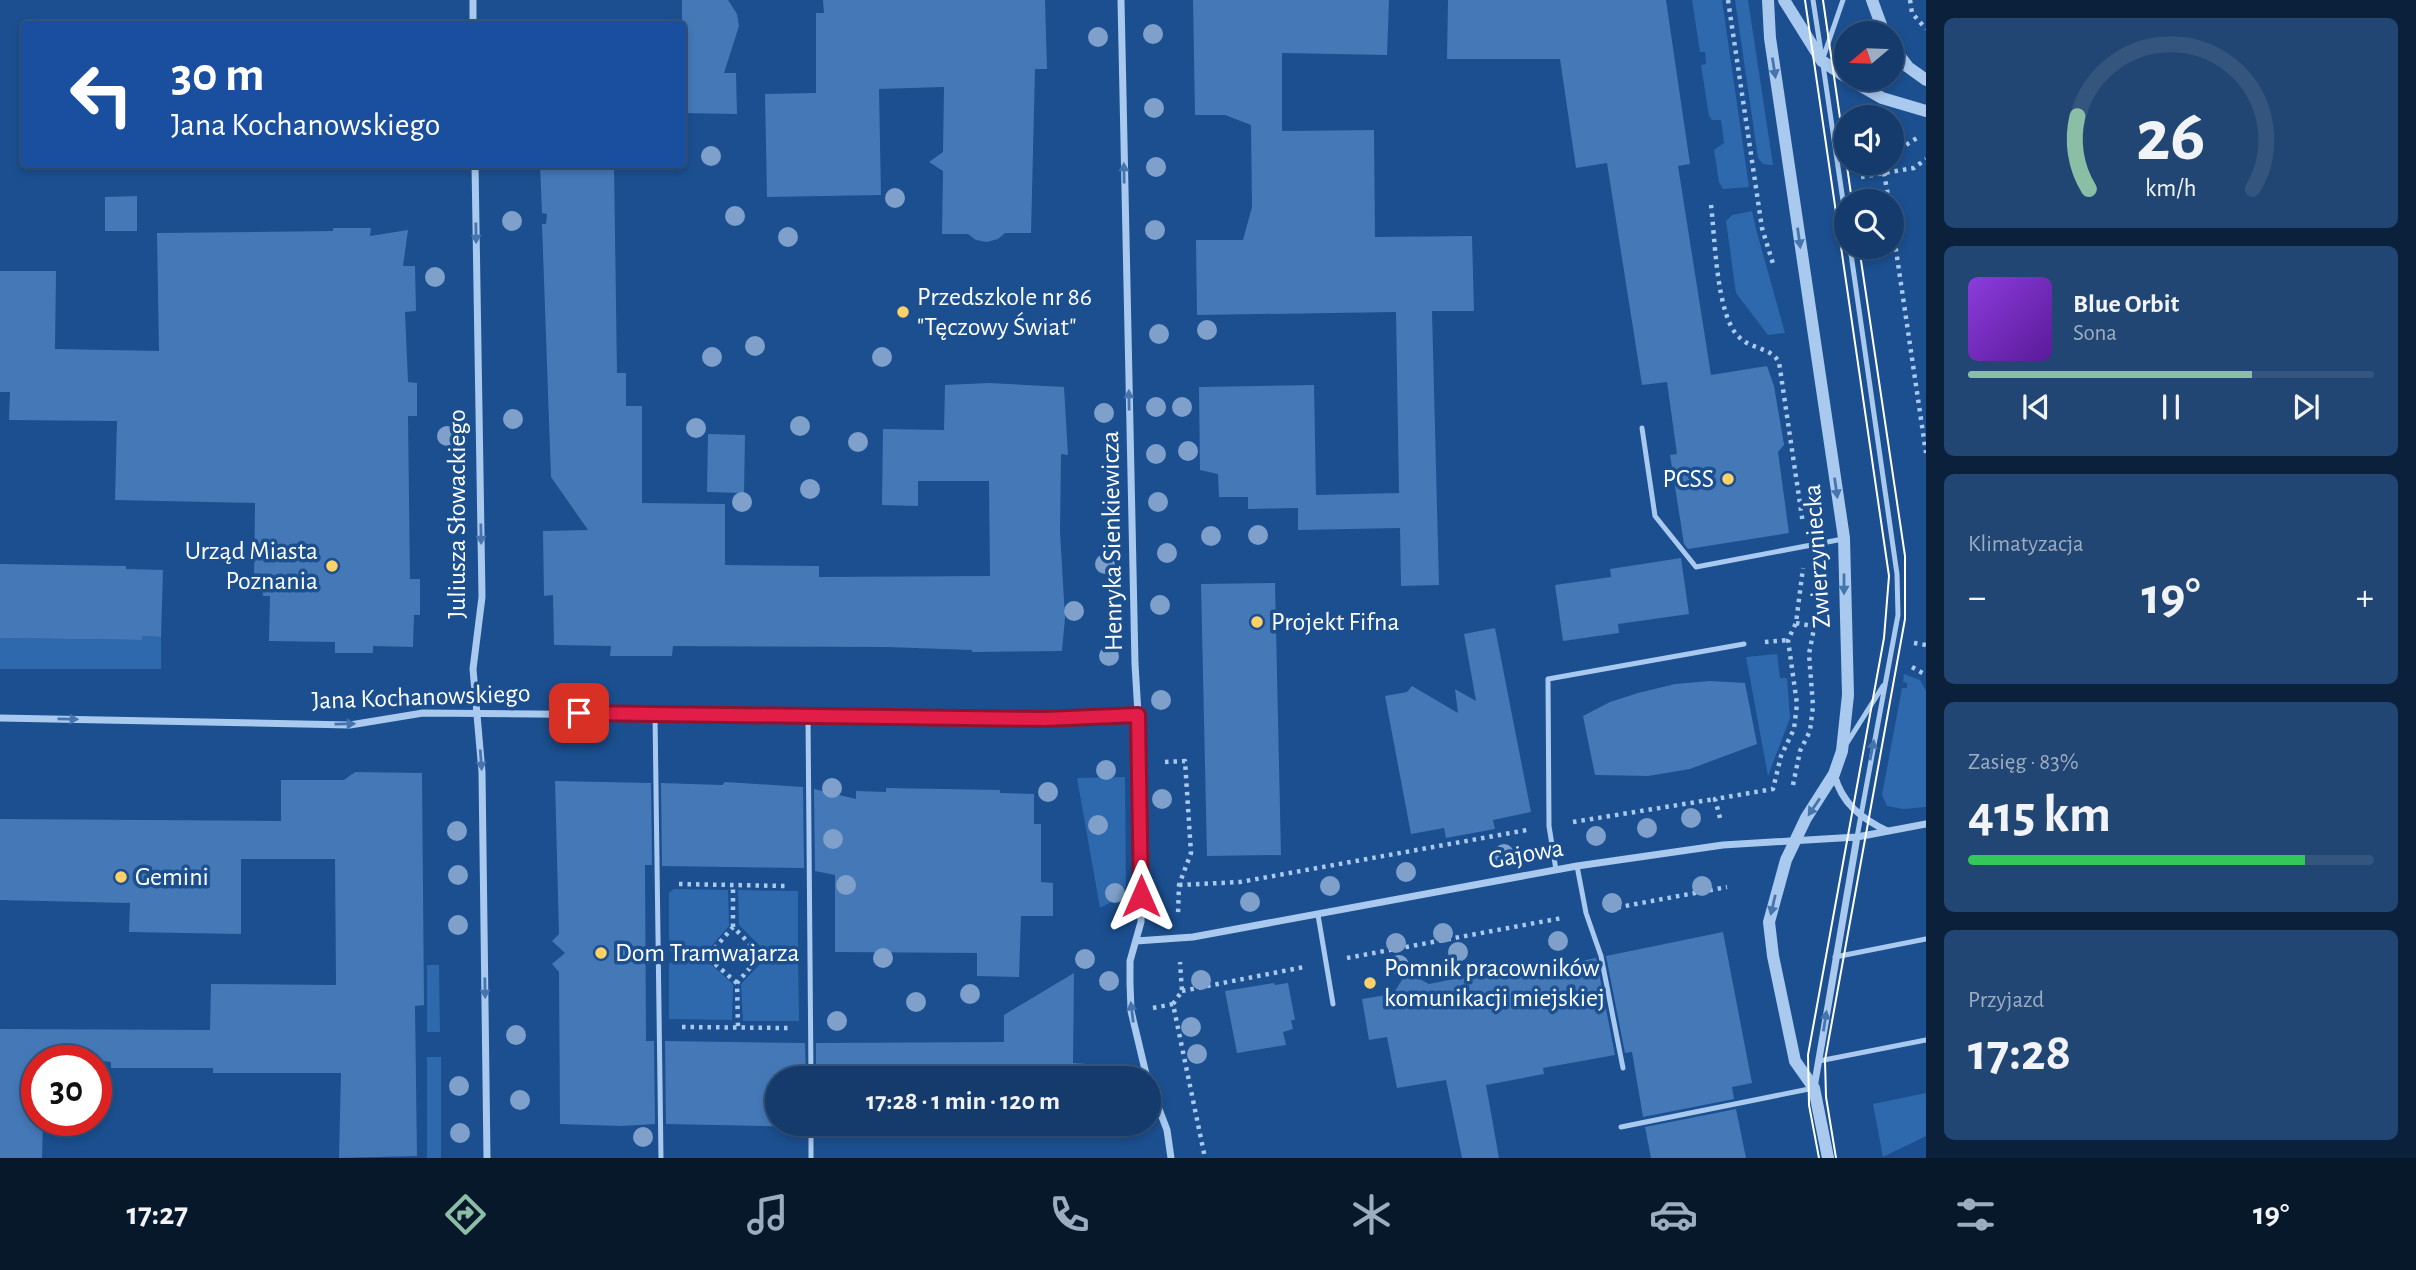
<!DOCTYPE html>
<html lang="pl">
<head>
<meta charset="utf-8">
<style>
  :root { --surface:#143b6b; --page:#214673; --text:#f1f3f6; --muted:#9dadc1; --line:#33557e; --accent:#8abfa5 }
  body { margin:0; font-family:"Alegreya Sans",sans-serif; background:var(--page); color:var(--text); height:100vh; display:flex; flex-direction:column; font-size:26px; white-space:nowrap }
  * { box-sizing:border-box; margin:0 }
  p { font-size:23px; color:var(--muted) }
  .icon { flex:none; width:38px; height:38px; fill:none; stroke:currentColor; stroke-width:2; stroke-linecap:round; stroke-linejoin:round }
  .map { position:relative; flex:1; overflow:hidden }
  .details { display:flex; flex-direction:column; gap:18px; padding:18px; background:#0b203b; width:490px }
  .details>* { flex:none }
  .banner { position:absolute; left:21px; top:21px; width:665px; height:147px; border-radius:7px; box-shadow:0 4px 10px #0003,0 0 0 2px var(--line); background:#1a4fa0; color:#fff; overflow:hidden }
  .needle { width:46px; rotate:251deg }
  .buttons { position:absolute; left:1834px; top:21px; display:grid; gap:14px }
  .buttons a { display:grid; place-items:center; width:70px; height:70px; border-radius:50%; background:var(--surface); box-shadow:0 4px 10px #0003,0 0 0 2px var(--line); font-size:35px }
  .speed { position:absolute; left:21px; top:1045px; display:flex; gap:14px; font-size:35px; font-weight:700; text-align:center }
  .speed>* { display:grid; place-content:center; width:91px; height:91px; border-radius:50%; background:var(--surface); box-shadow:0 4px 10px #0003,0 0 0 2px var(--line); line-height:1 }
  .speed .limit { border:10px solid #d22; background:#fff; color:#111 }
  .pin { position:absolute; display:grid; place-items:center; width:60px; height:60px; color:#fff; margin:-30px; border-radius:14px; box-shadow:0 4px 10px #0006 }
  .me { position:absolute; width:77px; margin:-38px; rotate:0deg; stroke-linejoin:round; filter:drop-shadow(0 0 5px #0008) }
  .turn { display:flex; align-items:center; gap:24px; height:147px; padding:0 35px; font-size:32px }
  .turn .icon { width:91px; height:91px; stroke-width:2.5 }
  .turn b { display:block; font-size:49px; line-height:60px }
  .big { font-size:52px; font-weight:600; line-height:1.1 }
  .details .card { flex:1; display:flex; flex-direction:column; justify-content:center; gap:10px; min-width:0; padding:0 24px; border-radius:10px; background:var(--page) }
  .details .dial { align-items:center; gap:0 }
  .dial svg { height:182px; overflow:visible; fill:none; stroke:var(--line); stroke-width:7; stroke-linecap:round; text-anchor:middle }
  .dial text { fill:var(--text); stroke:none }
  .song { display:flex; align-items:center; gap:21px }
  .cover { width:84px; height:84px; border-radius:10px; background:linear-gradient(135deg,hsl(270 70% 55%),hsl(270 70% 35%)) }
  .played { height:7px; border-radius:4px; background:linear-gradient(90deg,var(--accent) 70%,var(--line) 70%) }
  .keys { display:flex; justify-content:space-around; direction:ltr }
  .heat { display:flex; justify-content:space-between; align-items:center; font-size:38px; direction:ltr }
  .charge { height:10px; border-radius:5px; background:linear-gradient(90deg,#34c759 83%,var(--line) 0) }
  .trip { position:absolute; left:765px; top:1066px; width:396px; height:70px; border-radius:35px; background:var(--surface); box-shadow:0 4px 10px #0003,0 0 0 2px var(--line); font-weight:600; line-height:70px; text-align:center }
  .tab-bar { display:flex; height:112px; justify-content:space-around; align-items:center; background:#08182b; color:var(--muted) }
  .tab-bar .icon { width:49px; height:49px }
  .tab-bar .current { color:var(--accent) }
  .tab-bar b { font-size:32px; color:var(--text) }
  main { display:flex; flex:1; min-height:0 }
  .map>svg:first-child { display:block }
</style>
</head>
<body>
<main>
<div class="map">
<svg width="1926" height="1158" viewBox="0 0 1926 1158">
  <rect width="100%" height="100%" fill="#1b4f8f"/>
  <path fill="#2e69ad" d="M1692 0H1722L1749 187 1723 189 1719 182 1714 150 1724 143 1721 120H1712L1709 116 1701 65 1706 64 1705 52H1700Z
    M1735 0H1748L1773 165 1763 164 1758 158Z
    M1752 211 1756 229 1785 333 1768 335 1736 293 1726 221 1732 215Z
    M142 636 161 637V669H0V638L142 640Z
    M1777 654 1780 678H1787L1790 718 1768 776 1746 657Z
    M1904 674 1920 680 1926 691V807L1903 809 1887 806 1882 795 1902 688H1907V683L1903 682Z
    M1125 777 1126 886 1121 897 1100 908 1077 778Z
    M674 889 728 890 729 926 706 952H672L669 949V893Z
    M738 890 798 891V950L765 951 739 925Z
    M798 958 799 1021H743L741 984 765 959Z
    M706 960 733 984 732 1020 669 1019V964L673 961Z
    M427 965H439L440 1032H427Z
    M427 1057H441V1158H427Z
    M1926 1093V1136L1883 1157 1873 1104Z"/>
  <path fill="#4478b7" d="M682 0H728L737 14 739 26 724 73H736L737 114 682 113Z
    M823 0H1045L1047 69H1035L1031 233H1005L998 239 987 242 976 240 968 234H942L943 171 929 162 943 152 944 87 879 89 881 195 767 197 765 94 816 93V13H824Z
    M1193 0H1389L1387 55 1282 53V131L1374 130 1375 237 1472 236 1474 311H1432L1439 585 1401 586 1400 528 1298 530V508L1248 509V497H1219L1218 474 1200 470 1199 387 1314 385 1316 495 1399 493 1396 312 1197 315 1196 240H1243L1252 207 1251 125 1225 115H1195Z
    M1448 0H1666L1690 164 1678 166 1711 375 1767 366 1774 386 1784 445 1778 452 1789 533 1688 549 1684 544 1670 455 1677 454 1667 382 1642 385 1607 163 1576 168 1560 59H1447Z
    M540 164H614L617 373H626V406H642V503L725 504V565L819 566V577L990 576 989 481H918V506L882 505 883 429 944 430 945 385 989 383 1064 387 1068 455 1061 454 1060 531 1065 618 1062 651 972 652V650L887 647 673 646 672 656H610L611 646 554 645 553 595 544 596 543 531 588 530 551 477 542 224H546L547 214 542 213Z
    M137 196V231H105V197Z
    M333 228H371L370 236 408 230 403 266H415L416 311 405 312 408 382 417 383V416H408L410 579H420V615H414L413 647 373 646V653H335V642L269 641 270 596H263L262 582H254L255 503 115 500 117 421 9 420 10 392H0V271H56L55 349 159 351 157 233 333 231Z
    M708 434 745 435 744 493 707 492Z
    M1681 558 1689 614 1618 624 1619 633 1563 641 1555 585 1611 577 1610 569Z
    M0 564 126 566V569L163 570 161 637 142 636V640L0 638Z
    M1275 583 1281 855 1207 856 1201 584Z
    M1495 628 1531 812 1493 820 1495 829 1446 838 1444 828 1411 834 1385 696 1407 692 1412 686 1458 713 1455 689 1476 701 1464 634Z
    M1710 681 1745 683 1757 744 1690 769 1648 776 1595 775 1583 716 1610 702 1638 693 1675 684Z
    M355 772 422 773 424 1005 415 1006 417 1156 339 1158 341 1073H213V1068H111V1062L96 1060H37V1120H43L42 1158H0V1029L210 1030 211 984 336 985 335 859H241V934L129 932 130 903 0 900V819L281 821V780H344Z
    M555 781 651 783 652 865H645L646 1041H654L655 1124 622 1126 560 1124 559 972 552 964 565 953 552 941 559 934Z
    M725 782 803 787 804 868 662 866 661 783 722 785Z
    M886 788 1000 790V793L1034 794V824H1041V882L1053 883V916H1021L1019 977 977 976V953L835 952V875L815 871 814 789 856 799V791L886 792Z
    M1723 932 1752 1083 1732 1087 1734 1099 1643 1117 1632 1052 1625 1053 1606 956Z
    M1596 958 1615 1055 1543 1068 1544 1074 1486 1085 1499 1158H1462L1446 1080 1397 1088 1387 1037 1369 1040 1362 999 1393 994 1407 972 1429 984 1484 973 1503 963 1520 961 1523 969 1555 963V966Z
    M1074 973 1073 1063 1087 1064V1078H816V1043L1004 1042V1015Z
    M1274 983 1275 985 1288 983 1295 1020H1291L1293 1029 1283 1032 1286 1045 1237 1053 1225 991Z
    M665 1041 805 1043 806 1078H777V1124H806V1127L666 1124Z
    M1736 1109 1746 1158H1651L1645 1127Z
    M816 1124H1086V1129L816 1127Z"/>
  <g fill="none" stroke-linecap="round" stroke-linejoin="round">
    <path stroke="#a9c9ee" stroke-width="4.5" stroke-dasharray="3.5 5" stroke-linecap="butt" d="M1728 0 1762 228 1774 267
      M1910 0 1912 13 1926 29
      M1892 154 1920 136
      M1884 173 1889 201
      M1861 177 1914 168 1926 159
      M1711 205C1715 236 1716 316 1739 337 1752 350 1769 346 1779 362L1803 524
      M1892 223 1926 453
      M1796 623 1812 626
      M1765 642 1788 640
      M1914 643 1926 645
      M1912 667 1926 675
      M1165 762 1185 761 1191 853 1179 885 1178 915
      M1793 785 1800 751 1810 731 1813 706 1809 654 1817 613
      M1720 818 1715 799 1773 789 1781 756 1794 729 1797 704 1788 640 1796 623 1803 568
      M1573 822 1715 799
      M679 884 786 886
      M1179 885 1240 882 1527 830
      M1609 909 1727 887
      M733 927V885
      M761 955H788
      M680 957H707
      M1347 958 1562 918
      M737 983 707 957 733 927 761 955 737 983 738 1028
      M1182 991 1304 967
      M1173 1004 1182 991 1180 962
      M1153 1008 1173 1004 1205 1158
      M682 1027 788 1028"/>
    <path stroke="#a9c9ee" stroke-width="5" d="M1813 0 1821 52
      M1823 58 1843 0
      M1823 65 1846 221
      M1850 247 1897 574 1898 615 1857 837
      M1642 428 1655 516 1696 567 1843 539
      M655 714 661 1158
      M808 716 811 1078
      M1847 743 1883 686
      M1577 866 1586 913 1601 956 1623 1068
      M1556 870 1549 826 1548 679 1744 644
      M1318 915 1333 1004
      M1835 957 1926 939
      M1819 1061 1926 1040
      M811 1124V1158
      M1621 1127 1814 1088"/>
    <path stroke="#a9c9ee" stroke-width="7" d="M473 0V24
      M1121 0 1135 664 1141 763V922L1130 961V983L1131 1011 1147 1078
      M475 164 482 597 473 669 482 772 487 1158
      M0 718 350 725 423 713 1045 719 1138 715
      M1834 774C1842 804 1861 818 1887 831
      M1136 941 1193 937 1577 866 1723 845 1857 837 1926 824
      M1148 1080 1167 1130 1171 1158
      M1814 1088 1857 837"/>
    <path stroke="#a9c9ee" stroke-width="12" d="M1768 0 1770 38 1844 538 1848 695 1842 751 1834 774 1806 818 1786 860 1769 922 1773 956 1795 1061 1814 1088 1828 1158
      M1784 0 1822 61 1846 77
      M1872 0 1884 33
      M1892 46 1908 67 1926 80
      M1849 79 1882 98 1926 111"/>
    <path stroke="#fff" stroke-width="2" d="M1805 0 1889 576 1884 638 1808 1055 1809 1105 1819 1158
      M1823 0 1852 201
      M1836 1158 1826 1097 1825 1060 1905 619V556L1859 247"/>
  </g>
  <g fill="#7ea0ca">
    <circle cx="1153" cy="34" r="10"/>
    <circle cx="1098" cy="37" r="10"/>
    <circle cx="1154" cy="108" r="10"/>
    <circle cx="711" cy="156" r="10"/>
    <circle cx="1156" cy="167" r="10"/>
    <circle cx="895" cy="198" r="10"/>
    <circle cx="735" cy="216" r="10"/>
    <circle cx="512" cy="221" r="10"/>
    <circle cx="1155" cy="230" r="10"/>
    <circle cx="788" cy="237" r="10"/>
    <circle cx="435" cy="277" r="10"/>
    <circle cx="1207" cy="330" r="10"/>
    <circle cx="1159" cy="334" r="10"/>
    <circle cx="755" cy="346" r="10"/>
    <circle cx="712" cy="357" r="10"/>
    <circle cx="882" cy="357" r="10"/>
    <circle cx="1156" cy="407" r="10"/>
    <circle cx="1182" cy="407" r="10"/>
    <circle cx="1104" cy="413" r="10"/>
    <circle cx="513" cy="419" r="10"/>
    <circle cx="800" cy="426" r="10"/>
    <circle cx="696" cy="428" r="10"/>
    <circle cx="447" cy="436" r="10"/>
    <circle cx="858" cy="442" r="10"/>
    <circle cx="1188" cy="451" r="10"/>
    <circle cx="1156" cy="454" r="10"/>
    <circle cx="810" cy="489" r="10"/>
    <circle cx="742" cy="502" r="10"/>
    <circle cx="1158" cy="502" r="10"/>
    <circle cx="1258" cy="535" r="10"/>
    <circle cx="1211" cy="536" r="10"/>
    <circle cx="1167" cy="553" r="10"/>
    <circle cx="1105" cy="564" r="10"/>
    <circle cx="1160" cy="605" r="10"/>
    <circle cx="1074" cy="611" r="10"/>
    <circle cx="1109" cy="656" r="10"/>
    <circle cx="1161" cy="700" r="10"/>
    <circle cx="1106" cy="770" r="10"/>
    <circle cx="832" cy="788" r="10"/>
    <circle cx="1048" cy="792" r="10"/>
    <circle cx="1162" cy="799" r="10"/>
    <circle cx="1691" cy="818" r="10"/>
    <circle cx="1098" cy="825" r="10"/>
    <circle cx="1647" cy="828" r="10"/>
    <circle cx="457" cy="831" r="10"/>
    <circle cx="1596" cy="836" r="10"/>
    <circle cx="833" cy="839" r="10"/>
    <circle cx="1504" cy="854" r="10"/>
    <circle cx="1406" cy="872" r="10"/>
    <circle cx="458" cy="875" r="10"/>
    <circle cx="846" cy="885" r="10"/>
    <circle cx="1330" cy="886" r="10"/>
    <circle cx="1702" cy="886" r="10"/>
    <circle cx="1115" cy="893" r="10"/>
    <circle cx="1250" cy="902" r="10"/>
    <circle cx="1612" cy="903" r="10"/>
    <circle cx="458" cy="925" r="10"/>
    <circle cx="1443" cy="933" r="10"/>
    <circle cx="1558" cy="941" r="10"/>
    <circle cx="1396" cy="943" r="10"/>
    <circle cx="1458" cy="952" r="10"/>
    <circle cx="883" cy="958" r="10"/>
    <circle cx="1085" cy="959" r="10"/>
    <circle cx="1399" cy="965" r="10"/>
    <circle cx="1201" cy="980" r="10"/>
    <circle cx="1109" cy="981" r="10"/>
    <circle cx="970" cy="994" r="10"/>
    <circle cx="916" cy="1002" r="10"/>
    <circle cx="837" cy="1021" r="10"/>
    <circle cx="1191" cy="1027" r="10"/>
    <circle cx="516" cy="1035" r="10"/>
    <circle cx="1197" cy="1054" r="10"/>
    <circle cx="459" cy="1086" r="10"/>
    <circle cx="520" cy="1100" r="10"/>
    <circle cx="460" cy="1133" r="10"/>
    <circle cx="643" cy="1137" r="10"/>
  </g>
  <defs><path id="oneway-solid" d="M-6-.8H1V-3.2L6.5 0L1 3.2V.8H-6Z" transform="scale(1.75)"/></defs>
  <g fill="#4674ac">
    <use href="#oneway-solid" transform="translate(1774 68) rotate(81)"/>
    <use href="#oneway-solid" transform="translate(1124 173) rotate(-91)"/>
    <use href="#oneway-solid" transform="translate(476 233) rotate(89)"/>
    <use href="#oneway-solid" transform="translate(1799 238) rotate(82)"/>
    <use href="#oneway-solid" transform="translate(1129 400) rotate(-91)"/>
    <use href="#oneway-solid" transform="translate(1836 488) rotate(82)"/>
    <use href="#oneway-solid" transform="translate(481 534) rotate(89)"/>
    <use href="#oneway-solid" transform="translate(1844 584) rotate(90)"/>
    <use href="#oneway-solid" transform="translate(68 719) rotate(1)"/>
    <use href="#oneway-solid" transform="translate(345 724) rotate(-1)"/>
    <use href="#oneway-solid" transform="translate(1872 750) rotate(-79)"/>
    <use href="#oneway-solid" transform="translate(481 760) rotate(86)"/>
    <use href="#oneway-solid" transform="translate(1814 807) rotate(124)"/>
    <use href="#oneway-solid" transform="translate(1773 905) rotate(103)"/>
    <use href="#oneway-solid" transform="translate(485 988) rotate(89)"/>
    <use href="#oneway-solid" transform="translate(1132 1012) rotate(-97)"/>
    <use href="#oneway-solid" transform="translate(1825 1021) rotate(-81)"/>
  </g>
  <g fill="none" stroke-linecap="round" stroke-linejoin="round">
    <defs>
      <path id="route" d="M579 713 1045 719 1138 715 1141 896"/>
    </defs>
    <use href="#route" stroke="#92132f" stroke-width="18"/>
    <use href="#route" stroke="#e11d48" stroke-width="12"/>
  </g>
  <g fill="#ffd166" stroke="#1b4f8f" stroke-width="2.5">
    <circle cx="903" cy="312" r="7"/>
    <circle cx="1728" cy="479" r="7"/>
    <circle cx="332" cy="566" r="7"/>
    <circle cx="1257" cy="622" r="7"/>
    <circle cx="121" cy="877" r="7"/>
    <circle cx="601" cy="953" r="7"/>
    <circle cx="1370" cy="983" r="7"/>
  </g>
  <g text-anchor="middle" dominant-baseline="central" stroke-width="7" stroke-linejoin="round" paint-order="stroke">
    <g font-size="26" fill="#fff" stroke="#1b4f8f" text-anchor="start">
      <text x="917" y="297">Przedszkole nr 86<tspan x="917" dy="30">"Tęczowy Świat"</tspan></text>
      <text x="1714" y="479" text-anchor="end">PCSS</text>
      <text x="318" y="551" text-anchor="end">Urząd Miasta<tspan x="318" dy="30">Poznania</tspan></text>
      <text x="1271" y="622">Projekt Fifna</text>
      <text x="135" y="877">Gemini</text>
      <text x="615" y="953">Dom Tramwajarza</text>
      <text x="1384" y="968">Pomnik pracowników<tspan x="1384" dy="30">komunikacji miejskiej</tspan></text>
    </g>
    <g font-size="26" fill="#fff" stroke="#1b4f8f">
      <text transform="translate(457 514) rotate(-90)">Juliusza Słowackiego</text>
      <text transform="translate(1112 541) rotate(-91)">Henryka Sienkiewicza</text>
      <text transform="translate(1817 556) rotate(-94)">Zwierzyniecka</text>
      <text transform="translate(421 697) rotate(-2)">Jana Kochanowskiego</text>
      <text transform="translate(1526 854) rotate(-10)">Gajowa</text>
    </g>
  </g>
</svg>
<div class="buttons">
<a><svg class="needle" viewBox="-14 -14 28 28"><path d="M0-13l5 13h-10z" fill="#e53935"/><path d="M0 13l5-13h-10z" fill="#9dadc1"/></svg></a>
<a><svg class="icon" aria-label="sound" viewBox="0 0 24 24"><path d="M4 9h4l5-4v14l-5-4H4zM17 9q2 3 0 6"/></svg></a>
<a><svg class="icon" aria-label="search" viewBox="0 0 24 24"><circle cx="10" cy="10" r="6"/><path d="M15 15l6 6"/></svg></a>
</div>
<div class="speed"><div class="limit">30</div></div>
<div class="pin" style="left:579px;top:713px;background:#d93025"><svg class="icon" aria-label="arrive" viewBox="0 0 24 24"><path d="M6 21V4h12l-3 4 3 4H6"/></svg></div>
<svg class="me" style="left:1141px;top:896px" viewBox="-20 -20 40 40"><path d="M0-17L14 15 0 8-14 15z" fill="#e11d48" stroke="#fff" stroke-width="4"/></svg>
<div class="trip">17:28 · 1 min · 120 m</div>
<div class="banner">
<div class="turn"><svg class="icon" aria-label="left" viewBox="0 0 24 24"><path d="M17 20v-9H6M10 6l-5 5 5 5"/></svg><div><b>30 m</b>Jana Kochanowskiego</div></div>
</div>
</div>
<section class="details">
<div class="card dial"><svg viewBox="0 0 100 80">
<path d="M14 69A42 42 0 1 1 86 69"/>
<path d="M14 69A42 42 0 0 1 9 37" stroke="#8abfa5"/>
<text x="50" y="56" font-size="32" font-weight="700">26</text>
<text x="50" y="72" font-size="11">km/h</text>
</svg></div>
<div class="card">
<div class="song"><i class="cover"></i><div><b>Blue Orbit</b><p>Sona</p></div></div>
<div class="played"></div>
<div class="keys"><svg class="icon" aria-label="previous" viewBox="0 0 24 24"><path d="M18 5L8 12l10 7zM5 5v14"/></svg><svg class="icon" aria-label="pause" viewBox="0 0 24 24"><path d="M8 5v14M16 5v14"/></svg><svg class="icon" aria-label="next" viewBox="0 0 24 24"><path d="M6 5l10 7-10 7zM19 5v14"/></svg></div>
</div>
<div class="card"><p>Klimatyzacja</p>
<div class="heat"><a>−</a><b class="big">19°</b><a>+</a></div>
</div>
<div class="card"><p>Zasięg · 83%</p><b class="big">415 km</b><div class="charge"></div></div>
<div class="card"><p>Przyjazd</p><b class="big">17:28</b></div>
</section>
</main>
<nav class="tab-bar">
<b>17:27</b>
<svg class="icon current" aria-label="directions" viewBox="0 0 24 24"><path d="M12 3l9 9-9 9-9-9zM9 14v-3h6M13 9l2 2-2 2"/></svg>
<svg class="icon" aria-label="music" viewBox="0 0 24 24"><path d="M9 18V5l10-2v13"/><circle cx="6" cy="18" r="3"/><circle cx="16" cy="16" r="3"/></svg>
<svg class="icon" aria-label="phone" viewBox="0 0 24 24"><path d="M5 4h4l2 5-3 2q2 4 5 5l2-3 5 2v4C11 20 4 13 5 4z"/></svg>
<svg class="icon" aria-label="climate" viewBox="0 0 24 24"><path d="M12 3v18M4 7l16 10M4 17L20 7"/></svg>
<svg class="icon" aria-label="car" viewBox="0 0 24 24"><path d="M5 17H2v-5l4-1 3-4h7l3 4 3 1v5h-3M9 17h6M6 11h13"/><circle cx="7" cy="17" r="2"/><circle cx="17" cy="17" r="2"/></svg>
<svg class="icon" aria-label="filters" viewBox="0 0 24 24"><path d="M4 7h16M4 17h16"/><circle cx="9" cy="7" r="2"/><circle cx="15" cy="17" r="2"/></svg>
<b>19°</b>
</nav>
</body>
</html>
